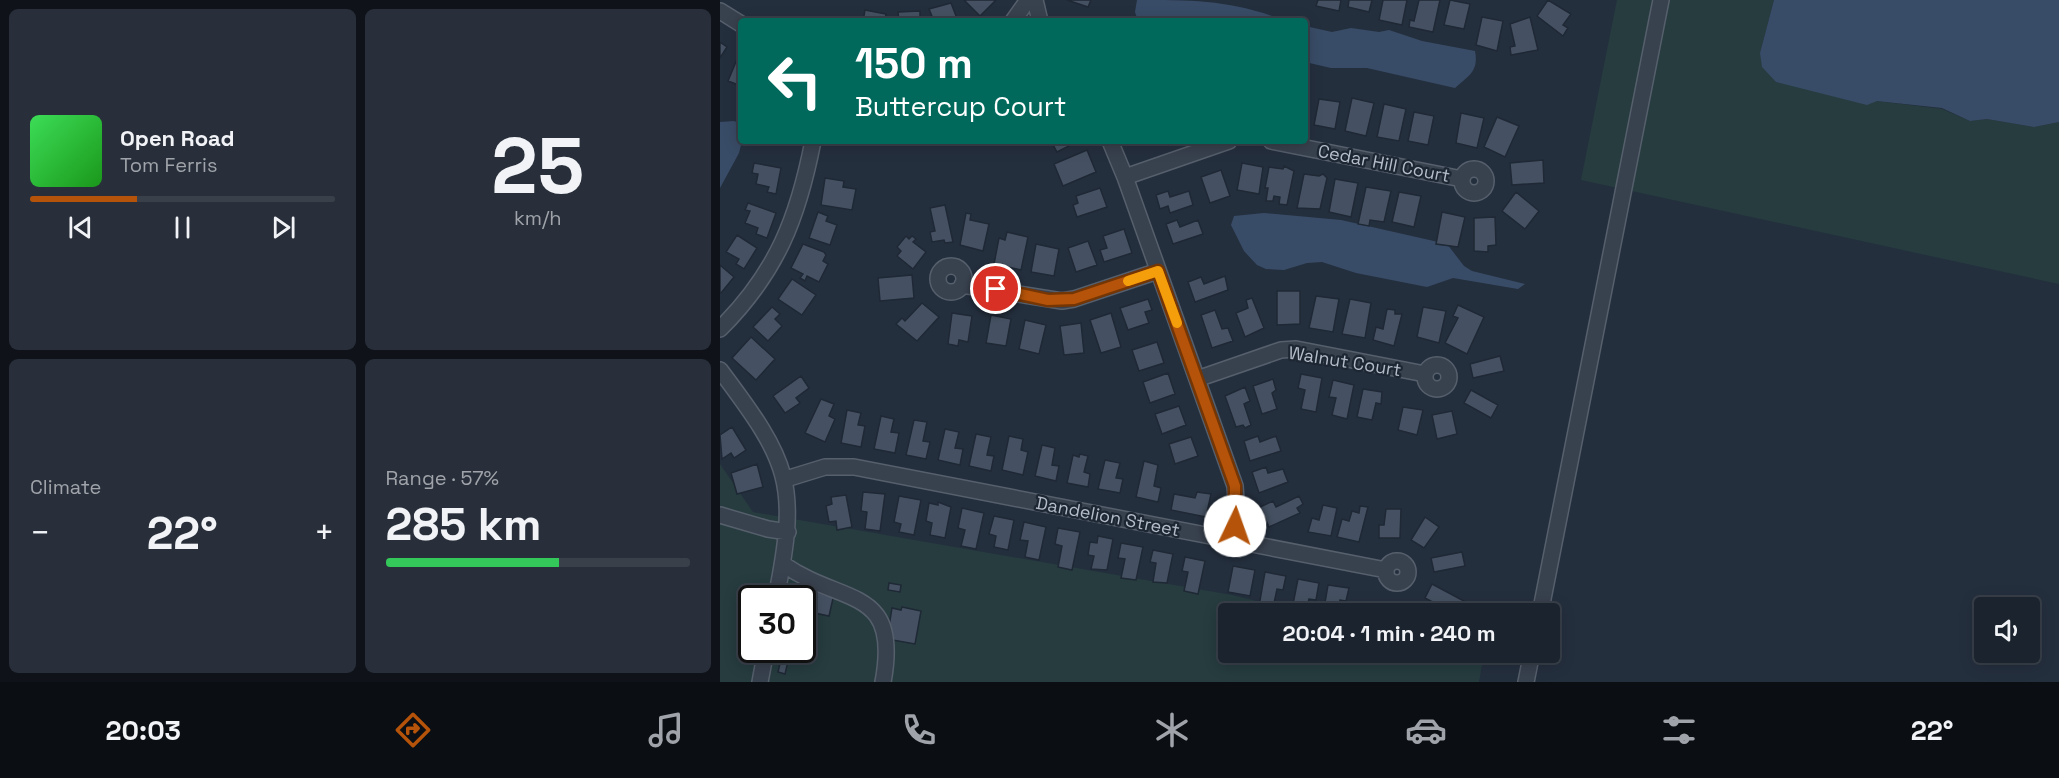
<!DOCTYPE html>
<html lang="en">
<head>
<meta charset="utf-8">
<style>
  :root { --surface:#1b232e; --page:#282f3a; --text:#f1f3f6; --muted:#a0a4aa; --line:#39404a; --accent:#b45309 }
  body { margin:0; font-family:"Space Grotesk",sans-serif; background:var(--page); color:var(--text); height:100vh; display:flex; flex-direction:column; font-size:22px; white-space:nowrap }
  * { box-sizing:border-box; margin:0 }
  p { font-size:20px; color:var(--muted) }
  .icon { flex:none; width:33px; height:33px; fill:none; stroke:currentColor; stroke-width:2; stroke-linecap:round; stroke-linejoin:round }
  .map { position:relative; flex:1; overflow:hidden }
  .side { display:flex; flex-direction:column; gap:9px; padding:9px; background:#0f1319; width:720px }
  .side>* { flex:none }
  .top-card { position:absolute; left:18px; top:18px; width:570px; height:126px; border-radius:6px; box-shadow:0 3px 15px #0003,0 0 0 2px var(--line); background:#00695c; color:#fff; overflow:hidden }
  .controls { position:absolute; left:1254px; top:597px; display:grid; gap:12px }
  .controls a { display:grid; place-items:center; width:66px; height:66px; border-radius:6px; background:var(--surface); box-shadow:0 3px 15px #0003,0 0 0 2px var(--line); font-size:30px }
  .speed { position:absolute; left:18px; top:585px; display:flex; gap:12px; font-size:30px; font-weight:700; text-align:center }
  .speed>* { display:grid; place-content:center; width:78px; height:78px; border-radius:50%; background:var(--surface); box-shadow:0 3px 15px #0003,0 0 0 2px var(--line); line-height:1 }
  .speed .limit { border:3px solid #111; border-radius:9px; background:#fff; color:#111 }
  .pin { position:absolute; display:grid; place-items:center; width:51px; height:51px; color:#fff; margin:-26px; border:3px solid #fff; border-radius:50%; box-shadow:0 2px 6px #0007 }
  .me { position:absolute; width:66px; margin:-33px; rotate:3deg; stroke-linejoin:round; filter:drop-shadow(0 0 4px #0008) }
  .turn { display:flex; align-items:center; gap:21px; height:126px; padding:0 18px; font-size:27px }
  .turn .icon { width:78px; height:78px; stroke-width:2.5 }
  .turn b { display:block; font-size:42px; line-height:51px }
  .big { font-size:45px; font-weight:700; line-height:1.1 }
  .side .card { flex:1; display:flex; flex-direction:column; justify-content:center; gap:9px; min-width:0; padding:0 21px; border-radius:9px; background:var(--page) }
  .side .dial { align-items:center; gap:0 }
  .dial b { font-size:78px; line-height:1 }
  .song { display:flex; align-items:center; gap:18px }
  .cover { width:72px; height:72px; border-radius:9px; background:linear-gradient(135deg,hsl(130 70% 55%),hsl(120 70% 35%)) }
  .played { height:6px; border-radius:3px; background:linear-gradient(90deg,var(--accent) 35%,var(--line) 35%) }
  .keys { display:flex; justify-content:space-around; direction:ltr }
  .heat { display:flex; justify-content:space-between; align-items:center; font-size:33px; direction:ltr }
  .charge { height:9px; border-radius:4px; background:linear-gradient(90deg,#34c759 57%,var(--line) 0) }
  .side .tiles { flex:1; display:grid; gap:9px; grid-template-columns:repeat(2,1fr) }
  .trip { position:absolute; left:498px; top:603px; width:342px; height:60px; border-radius:6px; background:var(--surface); box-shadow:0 3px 15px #0003,0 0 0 2px var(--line); font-weight:700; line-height:60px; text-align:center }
  .dock { display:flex; height:96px; justify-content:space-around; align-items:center; background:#0b0e12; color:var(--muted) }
  .dock .icon { width:42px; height:42px }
  .dock .on { color:var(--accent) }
  .dock b { font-size:27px; color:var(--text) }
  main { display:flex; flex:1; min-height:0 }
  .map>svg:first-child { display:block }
</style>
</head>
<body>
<main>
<section class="side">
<div class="tiles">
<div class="card">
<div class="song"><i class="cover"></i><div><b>Open Road</b><p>Tom Ferris</p></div></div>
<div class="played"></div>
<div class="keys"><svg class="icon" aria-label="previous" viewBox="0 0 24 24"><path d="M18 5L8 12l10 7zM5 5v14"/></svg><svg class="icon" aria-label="pause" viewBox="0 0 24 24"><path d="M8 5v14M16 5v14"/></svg><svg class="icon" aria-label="next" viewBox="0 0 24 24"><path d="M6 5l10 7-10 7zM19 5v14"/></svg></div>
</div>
<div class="card dial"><b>25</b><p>km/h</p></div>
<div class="card"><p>Climate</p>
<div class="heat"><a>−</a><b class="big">22°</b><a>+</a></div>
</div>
<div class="card"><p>Range · 57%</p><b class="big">285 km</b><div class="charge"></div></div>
</div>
</section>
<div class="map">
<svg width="1339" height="682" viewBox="0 0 1339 682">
  <rect width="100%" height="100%" fill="#242f3e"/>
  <path fill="#263c3f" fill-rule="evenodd" d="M897 0H1054L1040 53 1056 82 1157 101 1222 109 1250 121 1267 119 1314 127 1339 122V284L861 180Z
    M0 464 33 512 512 595 585 613 508 614V652L737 653 763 659 759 682H0ZM32 598H82V650H32Z"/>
  <path fill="#394c67" d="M417 0C475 0 512 0 566 21H418L415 12Z
    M1054 0H1339V122L1314 127 1267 119 1250 121 1222 108 1157 101 1147 105 1056 82 1042 67 1040 53Z
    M585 26 612 32 631 28 659 32 669 30 702 41 755 51C759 72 748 76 735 88L647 68H611L585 62Z
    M14 121 21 124 22 141 19 153 0 188V122Z
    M544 213 621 220 727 244 744 266 752 271 805 284 798 289 733 278 707 287 636 273 602 262 587 263 564 270 546 269 537 265 524 251 511 225 514 216Z"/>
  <path fill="#455162" stroke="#1f2835" stroke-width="1.5" d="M244 0H276L260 16Z
    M347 0H371L368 7Z
    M598 0H621L619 11 596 6Z
    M629 0H652L649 12 628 7Z
    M663 0H687L682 25 659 20Z
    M699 0H720L713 32 689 27 690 20 694 21Z
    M730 0 750 4 744 29 724 25Z
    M828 0 851 14 843 25 848 28 843 36 817 16Z
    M231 3 238 21H214L209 9Z
    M145 10 166 14 165 21H143Z
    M200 11V21H179L178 12Z
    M762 17 783 21 777 51 756 45Z
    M810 17 818 50 791 55 790 47 795 46 790 24Z
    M0 42 7 47 0 58Z
    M20 52 21 53V86L8 81Z
    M632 98 654 103 646 136 625 131Z
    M599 99 620 102 615 129 594 125Z
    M585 100 589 101 585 121Z
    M664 104 686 109 679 141 657 137Z
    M694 112 714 116 708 145 688 141Z
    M741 113 764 118 757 148 736 143Z
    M777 117 799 126 785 157 764 147Z
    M331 141H359L337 152Z
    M367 150 376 172 343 186 334 164Z
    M823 160 824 183 792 185 790 163Z
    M34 163 61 168 56 194 47 192 49 187 36 184 38 174 32 173Z
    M522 163 543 167 539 194 517 190Z
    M564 166 574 171 567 205 559 204 560 197 554 196 553 201H546L548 188H545L549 167 563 169Z
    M501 170 510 196 490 203 481 177Z
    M584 174 599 176 603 174 607 178 600 209 577 208Z
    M105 178 124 181 123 187 136 189 132 210 101 205Z
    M615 179 638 183 631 217 609 212Z
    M646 187 671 191 664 222 650 220 649 226 638 224Z
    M380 188 387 207 357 217 353 205 358 203 356 196Z
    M448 191 450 197 469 191 473 205 450 213 448 206 440 209 436 195Z
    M679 192 701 196 694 227 672 222Z
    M796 192 819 211 805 229 782 211Z
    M28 203 56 213 47 238 36 234 38 228 25 223 30 211 25 210Z
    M225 205 233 242 225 243 224 240 212 242 210 232 215 231 210 208Z
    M98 212 108 216 106 221 117 225 110 245 89 238Z
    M722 212 745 217 738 247 716 244Z
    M246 213 251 214 250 220 269 224 263 251 240 245Z
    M775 217 776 245 768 246V252L754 251V218Z
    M457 220 460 227 478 220 483 234 453 244 446 224Z
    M404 229 412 253 384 262 380 250 387 248 383 236Z
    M287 232 308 237 301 270 274 264 279 238 285 240Z
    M17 235 37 248 24 269 16 264 19 259 6 252Z
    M186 236 189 239 192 236 196 239 193 242 206 252 193 269 177 256 181 251 177 247Z
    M368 241 377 265 356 272 348 248Z
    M83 244 104 252 106 255 103 261 108 264 99 282 87 276 85 281 80 278 83 274 71 268Z
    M316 244 339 249 334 276 311 272Z
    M0 265 14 277 1 293 0 292Z
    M192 275 194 298 160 301 158 278Z
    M505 276 508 290 475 302 468 282 481 277 484 284Z
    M72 279 96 295 82 315 58 299Z
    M557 291H580V324L557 325Z
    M596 296 619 299 613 332 589 328Z
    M532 298 544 328 525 337 516 313 528 308 526 300Z
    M428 299 432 310 425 312 429 323 408 330 400 308Z
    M630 299 651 303 645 338 622 334Z
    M202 303 219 317 197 341 176 324 182 318 185 321Z
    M738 305 764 317 747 354 725 343 738 318 733 316Z
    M52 307 60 314 55 319 62 326 48 341 33 327Z
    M703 307 726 311 719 343 697 337Z
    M667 309 675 310V314H682L674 346 653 340 656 327 663 329Z
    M495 310 502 329 508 328 513 341 492 348 481 315Z
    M232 313 252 316 248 342 239 340 238 346 228 344Z
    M391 313 401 347 381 353 370 320Z
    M271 315 291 319 286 346 266 343Z
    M305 320 326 325 319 354 299 349Z
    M361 323 364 353 344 355 340 326Z
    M31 337 55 359 36 380 12 358Z
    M437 342 444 363 419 371 412 350Z
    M780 356 784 371 753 378 750 364Z
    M448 373 455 394 430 403 423 382Z
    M581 374 602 378 596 412 581 409 585 390 578 388Z
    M81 376 89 388 76 398 80 403 65 413 53 396Z
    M553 379 556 390 552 393 557 409 542 414 533 386Z
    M613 380 634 385 627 419 612 415 616 398 609 397Z
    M525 387 530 401 524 404 531 425 525 428 523 425 516 427 505 396Z
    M643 389 662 392 661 404 656 403 652 420 637 417Z
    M751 390 778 405 771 418 744 403Z
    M101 399 114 404 109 416 115 419 105 442 85 433Z
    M459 406 466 425 442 434 435 414Z
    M683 407 703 410 697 435 678 430Z
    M127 410 141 413 138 425 145 426 141 447 121 443Z
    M732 411 737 434 717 439 712 415Z
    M161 416 174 419 171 432 179 433 175 453 154 449Z
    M194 420 207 422 203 441 210 442 206 459 186 455Z
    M12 427 26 450 14 458 11 453 2 459 0 435Z
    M225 429 239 432 235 448 243 449 240 465 218 460Z
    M256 434 271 437 267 455 274 456 271 471 249 466Z
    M289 436 303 439 301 450 308 452 303 475 282 470Z
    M538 436 540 442 556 436 561 451 530 461 524 441Z
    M471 437 478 456 455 464 449 444Z
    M322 445 335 448 332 465 339 466 336 481 315 476Z
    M360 454 368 456 364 472 370 474 368 487 347 483 353 455 359 457Z
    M385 460 400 463 396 478 403 479 400 493 378 489Z
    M424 461 438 465 434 486 441 488 438 502 416 497Z
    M37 464 43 487 17 494 11 473Z
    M546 467 548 473 563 469 568 482 539 493 532 472Z
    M143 492 165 494 160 531 145 529 147 512 141 511Z
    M477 492 491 494 486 517 451 510 454 494 475 498Z
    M126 495 132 527 117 530 116 521 109 522 106 506 112 504 111 497Z
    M179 496 201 500 194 535 179 532 181 524 174 522Z
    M579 496 583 504 577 508 580 513 549 527 540 507 553 501 556 507Z
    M218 502 231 507 225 538 210 535 212 523 206 521 209 503 218 505Z
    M603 505 617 508 611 536 588 532 592 518 599 520Z
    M640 506 648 507 639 542 617 537 622 519 629 521 632 511 639 513Z
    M242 508 264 513 256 549 241 546 245 530 238 528Z
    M666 509H681L680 538H659V525H664Z
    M274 516 294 520 288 550 274 547 276 536 269 534Z
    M705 517 719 527 704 548 691 540Z
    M304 522 326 527 319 560 305 557 308 541 300 540Z
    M338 528 360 532 352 570 338 567 342 546 335 544Z
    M378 536 393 539 387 570 371 569 374 556 368 555 370 542 377 543Z
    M401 543 423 547 416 580 401 578 405 559 398 558Z
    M433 550 453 554 447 583 433 582 436 563 430 562Z
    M742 552 745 566 714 572 711 558Z
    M465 557 485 561 478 594 464 591 468 572 462 571Z
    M513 566 535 570 530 596 508 592Z
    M545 572 566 576 563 590 557 589 553 608 539 606Z
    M578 579 599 583 596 600 589 599 586 611 579 610V614H571Z
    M169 583 181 585 180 592 168 590Z
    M712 584 744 601 740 608 736 607 733 613 705 598Z
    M608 585 629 588 626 601 620 600 618 614H603Z
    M89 589 114 594 109 616 85 611 82 600 86 601Z
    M651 603 665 606 664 614H649Z
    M182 607 201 611 195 644 167 639 172 608 181 610Z
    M695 609 696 614H680L679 611Z
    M63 651 70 653 65 674 58 672Z"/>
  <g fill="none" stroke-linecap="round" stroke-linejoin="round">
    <defs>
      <path id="minor" d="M315 0 320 21
        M0 11 21 24
        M293 21 308 0
        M390 141 405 177 515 486 517 513 512 540
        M551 141 742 179
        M742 181a12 12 0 1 1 24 0a12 12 0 1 1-24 0Z
        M405 177 509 141
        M218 279a13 13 0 1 1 26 0a13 13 0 1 1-26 0Z
        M242 285 342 301 354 299 438 271
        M0 329C57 272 78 218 93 141
        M705 377a12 12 0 1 1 24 0a12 12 0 1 1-24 0Z
        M0 370C70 463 79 483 56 598
        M477 379 561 350 576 349 705 374
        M66 479 105 467H134L666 570
        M0 515 48 529 68 532
        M666 572a11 11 0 1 1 22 0a11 11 0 1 1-22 0Z
        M63 564C122 606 181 585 163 682
        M820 614 941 0
        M40 682 46 650
        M806 682 812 652"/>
    </defs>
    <use href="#minor" stroke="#565f6c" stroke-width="18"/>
    <use href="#minor" stroke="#38414e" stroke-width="15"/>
  </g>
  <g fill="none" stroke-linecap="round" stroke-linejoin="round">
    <defs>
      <path id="route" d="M276 289 328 300 354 299 438 271 515 486V526"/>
    </defs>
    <use href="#route" stroke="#753606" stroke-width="15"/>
    <use href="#route" stroke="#b45309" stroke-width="10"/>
    <path stroke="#f59e0b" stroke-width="10" d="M408 281 438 271 457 323"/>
  </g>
  <g text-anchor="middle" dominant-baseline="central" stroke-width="4.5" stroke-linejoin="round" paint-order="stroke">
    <g font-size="18" fill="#b4bcc9" stroke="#1d2633">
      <text transform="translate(664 163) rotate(11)">Cedar Hill Court</text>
      <text transform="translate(625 361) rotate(9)">Walnut Court</text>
      <text transform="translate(388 516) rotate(11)">Dandelion Street</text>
    </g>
  </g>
</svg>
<div class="controls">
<a><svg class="icon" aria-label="sound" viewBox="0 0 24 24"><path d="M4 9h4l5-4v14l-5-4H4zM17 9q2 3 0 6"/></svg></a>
</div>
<div class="speed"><div class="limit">30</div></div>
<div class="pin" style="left:276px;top:289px;background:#d93025"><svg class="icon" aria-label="arrive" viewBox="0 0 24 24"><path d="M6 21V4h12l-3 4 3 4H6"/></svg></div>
<svg class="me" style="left:515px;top:526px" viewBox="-20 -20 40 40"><circle r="19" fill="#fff"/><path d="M0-13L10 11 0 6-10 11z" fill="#b45309"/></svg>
<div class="trip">20:04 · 1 min · 240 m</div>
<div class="top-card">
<div class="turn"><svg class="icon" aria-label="left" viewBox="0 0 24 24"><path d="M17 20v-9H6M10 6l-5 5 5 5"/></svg><div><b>150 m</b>Buttercup Court</div></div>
</div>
</div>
</main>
<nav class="dock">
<b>20:03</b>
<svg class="icon on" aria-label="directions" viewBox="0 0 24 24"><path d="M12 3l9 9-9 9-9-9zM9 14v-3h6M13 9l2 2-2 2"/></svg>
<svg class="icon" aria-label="music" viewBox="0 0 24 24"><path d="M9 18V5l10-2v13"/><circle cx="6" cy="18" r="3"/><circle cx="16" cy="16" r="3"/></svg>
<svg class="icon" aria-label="phone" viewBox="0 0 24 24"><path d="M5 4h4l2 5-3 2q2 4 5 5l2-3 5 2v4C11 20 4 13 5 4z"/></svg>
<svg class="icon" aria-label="climate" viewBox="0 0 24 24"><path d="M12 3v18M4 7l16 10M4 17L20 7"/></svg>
<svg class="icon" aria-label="car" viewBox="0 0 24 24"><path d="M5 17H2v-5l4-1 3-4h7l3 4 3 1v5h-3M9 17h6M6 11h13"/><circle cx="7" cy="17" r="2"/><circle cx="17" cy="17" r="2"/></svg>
<svg class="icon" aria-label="filters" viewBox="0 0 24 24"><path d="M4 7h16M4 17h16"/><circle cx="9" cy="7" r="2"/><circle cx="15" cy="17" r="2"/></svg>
<b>22°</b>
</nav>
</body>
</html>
